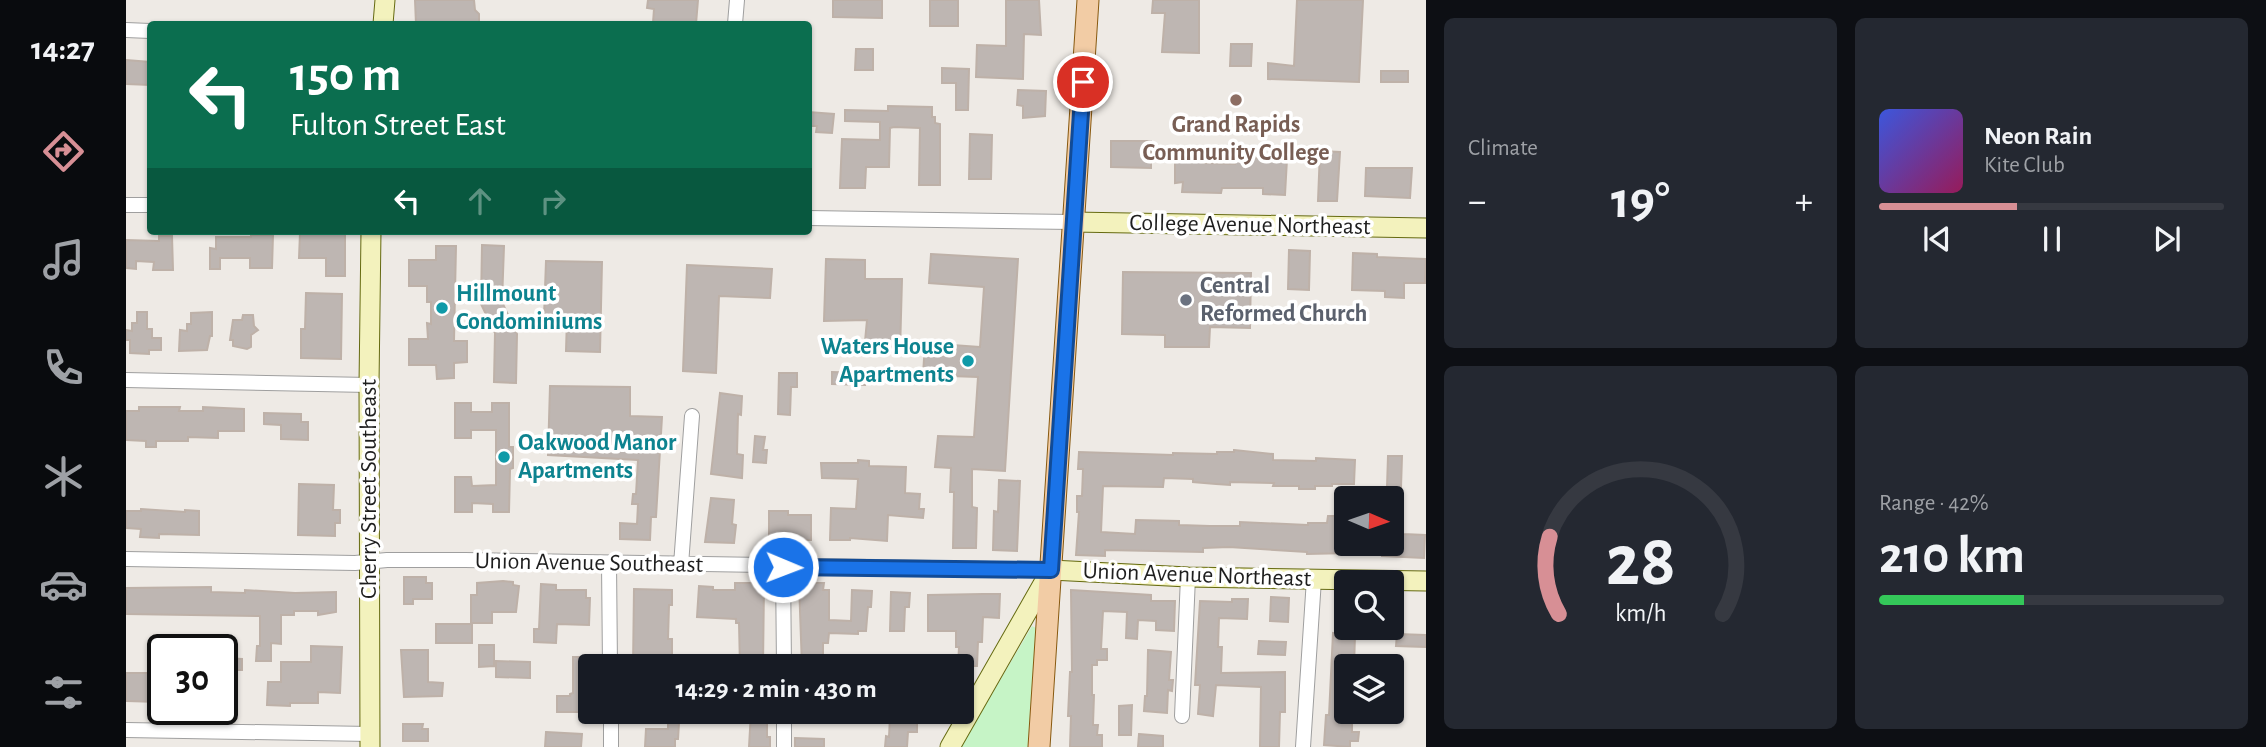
<!DOCTYPE html>
<html lang="en">
<head>
<meta charset="utf-8">
<style>
  :root { --surface:#171b24; --page:#242831; --text:#f1f3f6; --muted:#9ea1a6; --line:#363941; --accent:#d78f95 }
  body { margin:0; font-family:"Alegreya Sans",sans-serif; background:var(--page); color:var(--text); height:100vh; display:flex; flex-direction:column; font-size:26px; white-space:nowrap }
  * { box-sizing:border-box; margin:0 }
  p { font-size:23px; color:var(--muted) }
  .icon { flex:none; width:38px; height:38px; fill:none; stroke:currentColor; stroke-width:2; stroke-linecap:round; stroke-linejoin:round }
  .map { position:relative; flex:1; overflow:hidden }
  .panel { display:flex; flex-direction:column; gap:18px; padding:18px; background:#0d0f14; width:840px }
  .panel>* { flex:none }
  .hud { position:absolute; left:21px; top:21px; width:665px; height:214px; border-radius:7px; box-shadow:0 2px 5px #0004; background:#0b6e4f; color:#fff; overflow:hidden }
  .needle { width:46px; rotate:92deg }
  .fabs { position:absolute; left:1208px; top:486px; display:grid; gap:14px }
  .fabs a { display:grid; place-items:center; width:70px; height:70px; border-radius:7px; background:var(--surface); box-shadow:0 2px 5px #0004; font-size:35px }
  .speed { position:absolute; left:21px; top:634px; display:flex; gap:14px; font-size:35px; font-weight:700; text-align:center }
  .speed>* { display:grid; place-content:center; width:91px; height:91px; border-radius:50%; background:var(--surface); box-shadow:0 2px 5px #0004; line-height:1 }
  .speed .limit { border:4px solid #111; border-radius:10px; background:#fff; color:#111 }
  .pin { position:absolute; display:grid; place-items:center; width:60px; height:60px; color:#fff; margin:-30px; border:4px solid #fff; border-radius:50%; box-shadow:0 2px 7px #0007 }
  .me { position:absolute; width:77px; margin:-38px; rotate:91deg; stroke-linejoin:round; filter:drop-shadow(0 0 5px #0008) }
  .turn { display:flex; align-items:center; gap:24px; height:147px; padding:0 28px; font-size:32px }
  .turn .icon { width:91px; height:91px; stroke-width:2.5 }
  .turn b { display:block; font-size:49px; line-height:60px }
  .lanes { display:flex; align-items:center; height:66px; padding:0 28px; background:#0003; justify-content:center; gap:35px; direction:ltr }
  .lanes .off { opacity:.35 }
  .big { font-size:52px; font-weight:700; line-height:1.1 }
  .panel .widget { flex:1; display:flex; flex-direction:column; justify-content:center; gap:10px; min-width:0; padding:0 24px; border-radius:10px; background:var(--page) }
  .panel .dial { align-items:center; gap:0 }
  .dial svg { height:182px; overflow:visible; fill:none; stroke:var(--line); stroke-width:7; stroke-linecap:round; text-anchor:middle }
  .dial text { fill:var(--text); stroke:none }
  .song { display:flex; align-items:center; gap:21px }
  .cover { width:84px; height:84px; border-radius:10px; background:linear-gradient(135deg,hsl(230 70% 55%),hsl(330 70% 35%)) }
  .played { height:7px; border-radius:4px; background:linear-gradient(90deg,var(--accent) 40%,var(--line) 40%) }
  .keys { display:flex; justify-content:space-around; direction:ltr }
  .heat { display:flex; justify-content:space-between; align-items:center; font-size:38px; direction:ltr }
  .charge { height:10px; border-radius:5px; background:linear-gradient(90deg,#34c759 42%,var(--line) 0) }
  .panel .tiles { flex:1; display:grid; gap:18px; grid-template-columns:repeat(2,1fr) }
  .trip { position:absolute; left:452px; top:654px; width:396px; height:70px; border-radius:7px; background:var(--surface); box-shadow:0 2px 5px #0004; font-weight:700; line-height:70px; text-align:center }
  main { display:flex; flex:1; min-height:0 }
  .dock { display:flex; flex-direction:column; width:126px; justify-content:space-around; align-items:center; background:#090b0e; color:var(--muted) }
  .dock .icon { width:49px; height:49px }
  .dock .current { color:var(--accent) }
  .dock b { font-size:32px; color:var(--text) }
  .map>svg:first-child { display:block }
</style>
</head>
<body>
<main>
<nav class="dock">
<b>14:27</b>
<svg class="icon current" aria-label="directions" viewBox="0 0 24 24"><path d="M12 3l9 9-9 9-9-9zM9 14v-3h6M13 9l2 2-2 2"/></svg>
<svg class="icon" aria-label="music" viewBox="0 0 24 24"><path d="M9 18V5l10-2v13"/><circle cx="6" cy="18" r="3"/><circle cx="16" cy="16" r="3"/></svg>
<svg class="icon" aria-label="phone" viewBox="0 0 24 24"><path d="M5 4h4l2 5-3 2q2 4 5 5l2-3 5 2v4C11 20 4 13 5 4z"/></svg>
<svg class="icon" aria-label="climate" viewBox="0 0 24 24"><path d="M12 3v18M4 7l16 10M4 17L20 7"/></svg>
<svg class="icon" aria-label="car" viewBox="0 0 24 24"><path d="M5 17H2v-5l4-1 3-4h7l3 4 3 1v5h-3M9 17h6M6 11h13"/><circle cx="7" cy="17" r="2"/><circle cx="17" cy="17" r="2"/></svg>
<svg class="icon" aria-label="filters" viewBox="0 0 24 24"><path d="M4 7h16M4 17h16"/><circle cx="9" cy="7" r="2"/><circle cx="15" cy="17" r="2"/></svg>
</nav>
<div class="map">
<svg width="1300" height="747" viewBox="0 0 1300 747">
  <rect width="100%" height="100%" fill="#eeeae5"/>
  <path fill="#c6f4c6" d="M906 626 910 628 912 650 910 691H906L902 747H835Z"/>
  <path fill="#beb6b2" stroke="#beb1a8" stroke-width="2" d="M289 0H348L349 10 353 14V24H290Z
    M522 0H572L570 24 527 23 528 9 521 8Z
    M707 0H756V18L707 17Z
    M804 0H832V26H804Z
    M880 0H913L915 35 898 34 897 79 850 77 851 45 880 46Z
    M1027 0H1073V53L1036 52 1039 13H1026Z
    M1171 0H1237L1233 82 1142 79V63L1168 66Z
    M1105 44H1126L1125 66H1104Z
    M730 49H747V70H729Z
    M0 60 24 62V85L0 84Z
    M816 68 843 69 842 110H830V83H816Z
    M1255 71H1282V82H1255Z
    M892 90 920 91 919 116 897 118V106L891 105Z
    M762 106 806 107V117H809V123L814 124V185H793L794 128 768 127 764 128 763 167H740L739 188H714L716 139 754 140V122L719 121V110L762 111Z
    M682 112 708 114 706 133 690 132 691 126H682Z
    M844 134 866 135 865 179H843Z
    M985 141H1025V168L985 167Z
    M1194 151 1214 152 1211 201H1192Z
    M1057 152H1077V163L1109 164V153L1129 154V158L1161 159 1159 195 1137 194V188H1096L1095 193 1056 192 1057 182 1049 183V158L1057 157Z
    M1240 168H1286L1284 198 1239 196Z
    M174 233H219V276H200V258H173Z
    M125 235H147L146 268H124V258H94V269H84V248L90 249V237H125Z
    M33 236H46L47 270H27L28 262 10 261V269L0 268V240L33 241Z
    M356 245 378 246 376 302 391 334 390 383 368 382 369 333 355 304Z
    M310 246H330L328 341H341V362L328 363V378L311 379 310 365H283V339H302L301 323 305 324V302H301V286H283V260H310Z
    M1163 250 1184 251 1183 290 1162 289Z
    M1227 253 1251 254V257L1300 259 1299 283H1278V298L1259 297V291L1226 290Z
    M805 254 892 259 879 471 846 469V507L851 508 850 548H827L828 492H824L825 468 809 467 812 436 848 437 852 377 797 375 799 343 854 347 858 287 803 283Z
    M700 259 739 260V279H776L774 352H738L741 320 698 321Z
    M420 261 476 262 474 352 440 351 441 318 418 317Z
    M561 265 646 269 644 298 593 296 590 373 557 371Z
    M997 272 1125 273 1124 328 1084 327 1083 347H1039V335L996 334Z
    M180 293 216 294 215 359 175 358V329H179Z
    M11 312H21V329H26V338H35V350H23V354L4 353V340H0V330L6 331V323H11Z
    M86 312V336H84L81 350 53 351 54 330 61 331V324H65V313Z
    M117 315H127L128 326 132 330 125 335V347L121 349 107 346V340H104L107 320H116Z
    M706 372 739 373V385L706 384Z
    M653 373H671V387H665L664 415 652 414Z
    M424 386 504 387V416L536 417 530 517H525L524 540 494 539V523L511 524 512 504H506L507 494H510L512 460 422 455Z
    M594 393 616 396 615 415 612 414 611 454 617 455 616 478 585 474Z
    M329 403H345V412H366V403H383V447H387V468L384 469 383 512H367V504L346 503V512H329V477H345L346 486 370 485V430H345V438H329Z
    M13 407H54L53 411H77V407L118 409V431H92V438L62 437V441H30V447H20V441L0 440V411H13Z
    M138 413 175 414V422H182V440L155 439V425L138 424Z
    M629 436 639 437 637 450H641L640 463 627 462Z
    M1108 450 1147 454V460L1190 461V458L1229 460 1228 484H1206V486H1189V489H1173V486H1147L1148 483 1104 482V485L1090 484 1067 482V479L1038 478 1037 487 977 486 975 532 1009 534 1010 520 1053 521V525L1084 526H1114V522L1182 525V523H1201L1202 516H1220V544H1224V553L1181 554V552L1103 547 1077 548V552L979 550V556L950 555 953 512H951V496H956L957 469H952L953 452 1047 455V453L1091 454V452H1108Z
    M1262 456H1276L1275 488 1261 487Z
    M732 460 743 461V466L780 467 779 493 794 494 793 509H798L797 518 762 515 761 541 724 538V540H704L705 508 730 509 732 479 696 478 695 463H732Z
    M873 480 894 481 891 551 867 550 868 511 872 512Z
    M173 484 208 485 207 510H214V523H209V536L172 535Z
    M585 498 608 500 606 524 610 525 608 543 579 542Z
    M15 509 59 512V510L73 511V535L33 534V538L14 537 15 529 0 528V511H15Z
    M643 511H662V515H685V540H643Z
    M1265 528H1277V534L1299 535 1298 558 1256 556 1257 544H1265Z
    M278 577H300V583H306V599H287V604H278Z
    M377 581 387 582V585L393 586 390 612H366V623H345V595H351V583Z
    M609 583H638L637 667H614L613 623H610V619L571 617 573 586 587 587V590H609Z
    M673 583H698L697 590H703V620L725 621 726 590 746 591 745 607H742L740 631H732V634L703 633 702 643H697V667H676Z
    M415 584 430 585V590H460V598H464L463 625 431 624 430 643 408 642V629H413Z
    M85 587V592L119 593V590L169 593 210 592V612L192 615V611H168V615H155V644L145 643V661H130L131 646H134V616L0 614V588Z
    M508 589 546 590V605H543L542 639H546V655H529V667H507Z
    M945 590 1025 595V601H1049L1048 631 1030 630V621L1012 620 1011 639 1000 638 1001 612 977 611 975 649H981V660H971V665H966V695H968L967 725H972L971 735H976V747H944L945 716H942L944 672H946Z
    M765 592 784 593 783 607H779L778 631H764Z
    M857 594H874L873 618 857 617 856 642H852L851 666H847V672L835 671V667H832L833 647H830V631H802V595Z
    M1145 597 1163 598 1162 622 1144 621Z
    M1211 597H1220V634L1229 635 1228 667H1220V712H1226V732H1233L1232 741H1224V747L1198 745 1200 715H1203L1207 633 1211 634Z
    M1106 599H1122L1121 619 1093 618 1092 647H1096L1095 673 1159 672V712H1154L1153 747H1134L1135 687 1090 685 1087 716 1072 714 1074 685H1069L1074 601 1106 602Z
    M310 624H346V643H310Z
    M1271 634 1300 635V647L1270 646Z
    M1133 641 1160 642 1159 655 1132 654Z
    M353 645H368V666L353 667Z
    M185 646 216 647 214 693 192 692V703H164V706L141 705 142 682H155V662H185Z
    M275 650H302V682L317 683 316 696 278 697Z
    M1022 650 1045 652 1043 680H1047L1046 691 1042 690 1041 713 1018 711 1019 696H1021Z
    M447 657H465L463 677V712H431V696H444V694L447 693Z
    M96 658 116 659V670H110V681H96Z
    M370 661 404 662V678L370 677Z
    M0 673H23V678H33V702L0 701Z
    M1006 705 1005 735H993V706Z
    M545 712H566V723H553L552 739H549V747H519L520 729H542V717H545Z
    M625 712H641V737H644V747H623Z
    M764 716 791 717V732H782L781 747H759L760 736 763 737Z
    M277 724H297L296 729H302V741H277Z
    M420 732 456 734 455 747H419Z
    M1013 734 1037 736V747H1012Z
    M669 738 698 739V747H669Z"/>
  <g fill="none" stroke-linecap="round" stroke-linejoin="round">
    <defs>
      <path id="street" d="M609 24 611 0
        M0 30 24 31
        M0 205H24
        M682 218 947 222
        M0 380 243 385
        M0 559 229 563 261 560H339L925 570
        M483 563 484 667
        M555 565 566 416
        M657 567 658 667
        M485 712V747
        M658 712V747
        M1056 716 1062 577
        M0 730 244 734
        M1177 747 1188 579"/>
      <path id="secondary" d="M257 24 259 0
        M947 222 1300 228
        M244 747 243 385 245 231
        M824 747 925 570 1062 577 1300 581"/>
      <path id="primary" d="M913 747 962 0"/>
    </defs>
    <use href="#street" stroke="#9f9f9f" stroke-width="16"/>
    <use href="#secondary" stroke="#656a10" stroke-width="21"/>
    <use href="#primary" stroke="#88590f" stroke-width="23"/>
    <use href="#street" stroke="#fff" stroke-width="14"/>
    <use href="#secondary" stroke="#f3f2bd" stroke-width="19"/>
    <use href="#primary" stroke="#f2cca5" stroke-width="21"/>
  </g>
  <g fill="none" stroke-linecap="round" stroke-linejoin="round">
    <defs>
      <path id="route" d="M657 567 925 570 957 82"/>
    </defs>
    <use href="#route" stroke="#114b97" stroke-width="18"/>
    <use href="#route" stroke="#1a73e8" stroke-width="12"/>
  </g>
  <circle fill="#8d6e63" stroke="#fff" stroke-width="2.5" cx="1110" cy="100" r="7"/>
  <circle fill="#6b7280" stroke="#fff" stroke-width="2.5" cx="1060" cy="300" r="7"/>
  <g fill="#0f9aa8" stroke="#fff" stroke-width="2.5">
    <circle cx="316" cy="308" r="7"/>
    <circle cx="842" cy="361" r="7"/>
    <circle cx="378" cy="457" r="7"/>
  </g>
  <g text-anchor="middle" dominant-baseline="central" stroke-width="7" stroke-linejoin="round" paint-order="stroke">
    <g font-size="24" font-weight="bold" fill="#785e54" stroke="#fff">
      <text x="1110" y="125">Grand Rapids<tspan x="1110" dy="28">Community College</tspan></text>
    </g>
    <g font-size="24" fill="#1e1e1e" stroke="#fff">
      <text transform="translate(1124 225) rotate(1)">College Avenue Northeast</text>
      <text transform="translate(243 489) rotate(-90)">Cherry Street Southeast</text>
      <text transform="translate(463 563) rotate(1)">Union Avenue Southeast</text>
      <text transform="translate(1071 575) rotate(2)">Union Avenue Northeast</text>
    </g>
    <g font-size="24" font-weight="bold" fill="#5b616d" stroke="#fff" text-anchor="start">
      <text x="1074" y="286">Central<tspan x="1074" dy="28">Reformed Church</tspan></text>
    </g>
    <g font-size="24" font-weight="bold" fill="#0d838f" stroke="#fff" text-anchor="start">
      <text x="330" y="294">Hillmount<tspan x="330" dy="28">Condominiums</tspan></text>
      <text x="828" y="347" text-anchor="end">Waters House<tspan x="828" dy="28">Apartments</tspan></text>
      <text x="392" y="443">Oakwood Manor<tspan x="392" dy="28">Apartments</tspan></text>
    </g>
  </g>
</svg>
<div class="fabs">
<a><svg class="needle" viewBox="-14 -14 28 28"><path d="M0-13l5 13h-10z" fill="#e53935"/><path d="M0 13l5-13h-10z" fill="#9ea1a6"/></svg></a>
<a><svg class="icon" aria-label="search" viewBox="0 0 24 24"><circle cx="10" cy="10" r="6"/><path d="M15 15l6 6"/></svg></a>
<a><svg class="icon" aria-label="layers" viewBox="0 0 24 24"><path d="M12 4l9 5-9 5-9-5zM3 14l9 5 9-5"/></svg></a>
</div>
<div class="speed"><div class="limit">30</div></div>
<div class="pin" style="left:957px;top:82px;background:#d93025"><svg class="icon" aria-label="arrive" viewBox="0 0 24 24"><path d="M6 21V4h12l-3 4 3 4H6"/></svg></div>
<svg class="me" style="left:657px;top:567px" viewBox="-20 -20 40 40"><circle r="17" fill="#1a73e8" stroke="#fff" stroke-width="3"/><path d="M0-11L8 9 0 5-8 9z" fill="#fff"/></svg>
<div class="trip">14:29 · 2 min · 430 m</div>
<div class="hud">
<div class="turn"><svg class="icon" aria-label="left" viewBox="0 0 24 24"><path d="M17 20v-9H6M10 6l-5 5 5 5"/></svg><div><b>150 m</b>Fulton Street East</div></div>
<div class="lanes"><svg class="icon" aria-label="left" viewBox="0 0 24 24"><path d="M17 20v-9H6M10 6l-5 5 5 5"/></svg><svg class="icon off" aria-label="ahead" viewBox="0 0 24 24"><path d="M12 20V5M6 11l6-6 6 6"/></svg><svg class="icon off" aria-label="right" viewBox="0 0 24 24"><path d="M7 20v-9h11M14 6l5 5-5 5"/></svg></div>
</div>
</div>
<section class="panel">
<div class="tiles">
<div class="widget"><p>Climate</p>
<div class="heat"><a>−</a><b class="big">19°</b><a>+</a></div>
</div>
<div class="widget">
<div class="song"><i class="cover"></i><div><b>Neon Rain</b><p>Kite Club</p></div></div>
<div class="played"></div>
<div class="keys"><svg class="icon" aria-label="previous" viewBox="0 0 24 24"><path d="M18 5L8 12l10 7zM5 5v14"/></svg><svg class="icon" aria-label="pause" viewBox="0 0 24 24"><path d="M8 5v14M16 5v14"/></svg><svg class="icon" aria-label="next" viewBox="0 0 24 24"><path d="M6 5l10 7-10 7zM19 5v14"/></svg></div>
</div>
<div class="widget dial"><svg viewBox="0 0 100 80">
<path d="M14 69A42 42 0 1 1 86 69"/>
<path d="M14 69A42 42 0 0 1 10 35" stroke="#d78f95"/>
<text x="50" y="56" font-size="32" font-weight="700">28</text>
<text x="50" y="72" font-size="11">km/h</text>
</svg></div>
<div class="widget"><p>Range · 42%</p><b class="big">210 km</b><div class="charge"></div></div>
</div>
</section>
</main>
</body>
</html>
